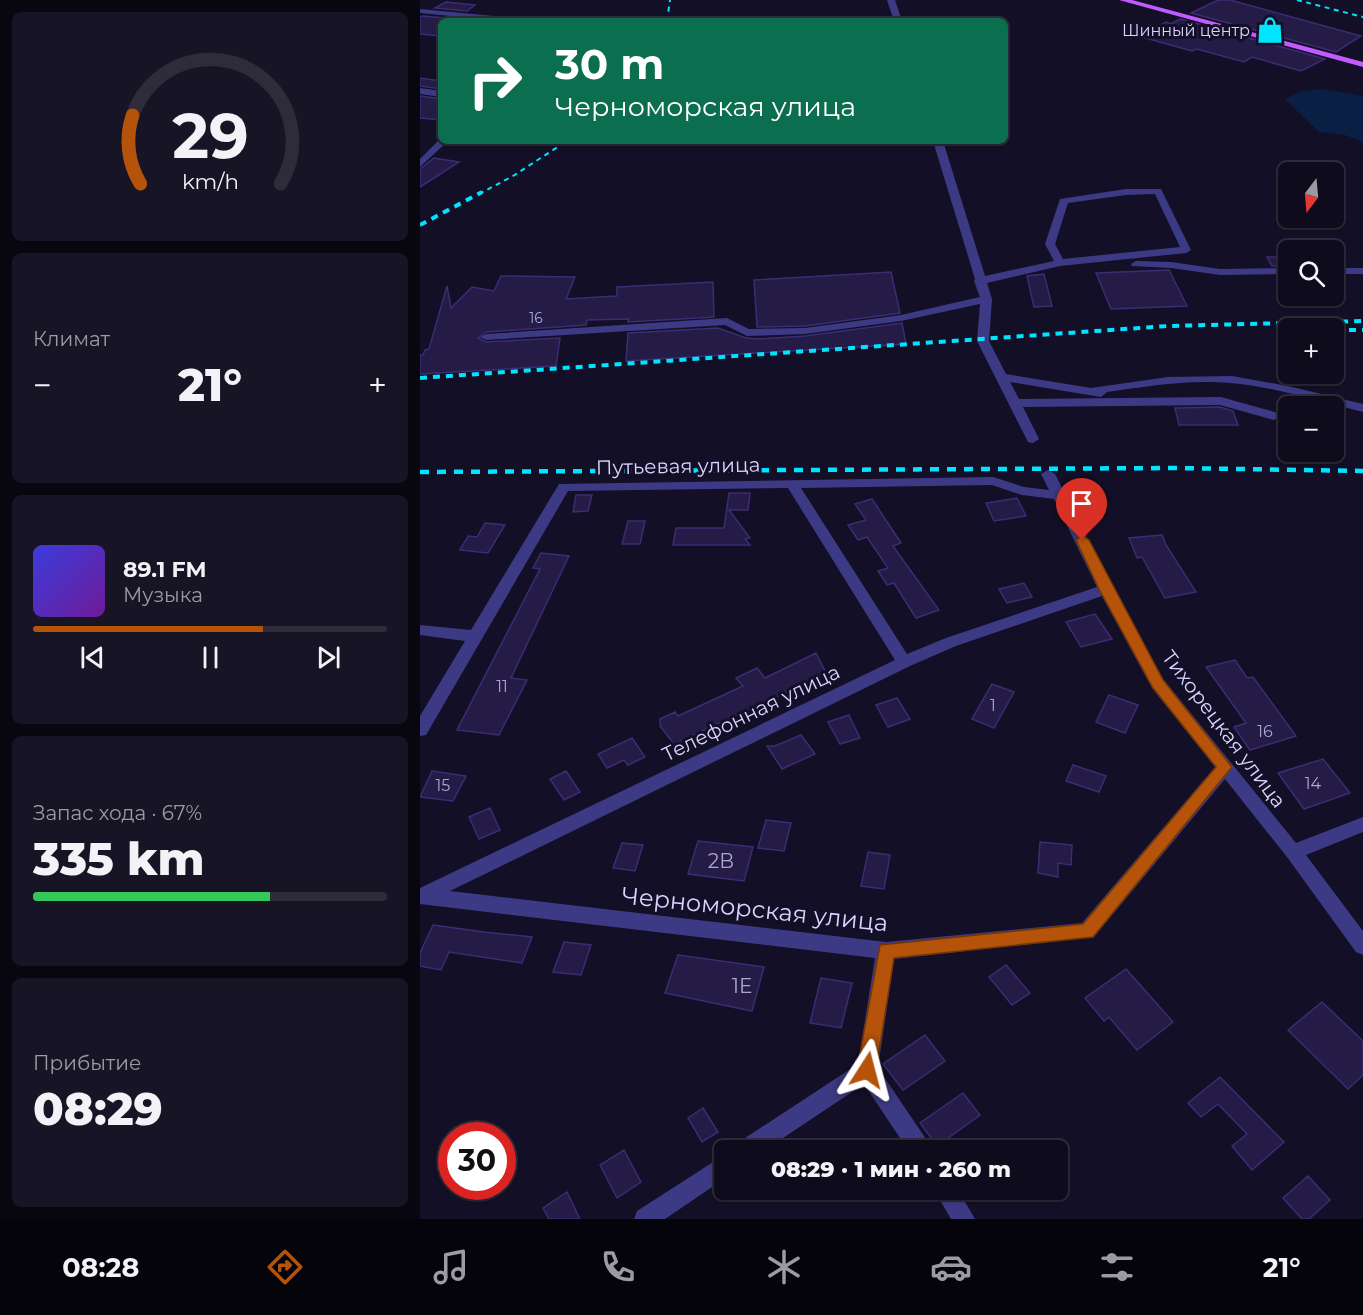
<!DOCTYPE html>
<html lang="ru">
<head>
<meta charset="utf-8">
<style>
  :root { --surface:#0e0b1c; --page:#171425; --text:#f1f3f6; --muted:#9b9ba3; --line:#2e2b3b; --accent:#b45309 }
  body { margin:0; font-family:Montserrat,sans-serif; background:var(--page); color:var(--text); height:100vh; display:flex; flex-direction:column; font-size:22px; white-space:nowrap }
  * { box-sizing:border-box; margin:0 }
  p { font-size:20px; color:var(--muted) }
  .icon { flex:none; width:33px; height:33px; fill:none; stroke:currentColor; stroke-width:2; stroke-linecap:round; stroke-linejoin:round }
  .map { position:relative; flex:1; overflow:hidden }
  .details { display:flex; flex-direction:column; gap:12px; padding:12px; background:#08060f; width:420px }
  .details>* { flex:none }
  .top-card { position:absolute; left:18px; top:18px; width:570px; height:126px; border-radius:9px; box-shadow:0 2px 4px #0004,0 0 0 2px var(--line); background:#0b6e4f; color:#fff; overflow:hidden }
  .needle { width:39px; rotate:196deg }
  .controls { position:absolute; left:858px; top:162px; display:grid; gap:12px }
  .controls a { display:grid; place-items:center; width:66px; height:66px; border-radius:9px; background:var(--surface); box-shadow:0 2px 4px #0004,0 0 0 2px var(--line); font-size:30px }
  .speed { position:absolute; left:18px; top:1122px; display:flex; gap:12px; font-size:30px; font-weight:700; text-align:center }
  .speed>* { display:grid; place-content:center; width:78px; height:78px; border-radius:50%; background:var(--surface); box-shadow:0 2px 4px #0004,0 0 0 2px var(--line); line-height:1 }
  .speed .limit { border:9px solid #d22; background:#fff; color:#111 }
  .pin { position:absolute; display:grid; place-items:center; width:51px; height:51px; color:#fff; margin:-62px -26px; border-radius:50% 50% 50% 0; rotate:-45deg; box-shadow:0 0 6px #0007 }
  .pin .icon { rotate:45deg }
  .me { position:absolute; width:66px; margin:-33px; rotate:9deg; stroke-linejoin:round; filter:drop-shadow(0 0 4px #0008) }
  .turn { display:flex; align-items:center; gap:21px; height:126px; padding:0 18px; font-size:27px }
  .turn .icon { width:78px; height:78px; stroke-width:2.5 }
  .turn b { display:block; font-size:42px; line-height:51px }
  .big { font-size:45px; font-weight:800; line-height:1.1 }
  .details .tile { flex:1; display:flex; flex-direction:column; justify-content:center; gap:9px; min-width:0; padding:0 21px; border-radius:9px; background:var(--page) }
  .details .dial { align-items:center; gap:0 }
  .dial svg { height:156px; overflow:visible; fill:none; stroke:var(--line); stroke-width:7; stroke-linecap:round; text-anchor:middle }
  .dial text { fill:var(--text); stroke:none }
  .song { display:flex; align-items:center; gap:18px }
  .cover { width:72px; height:72px; border-radius:9px; background:linear-gradient(135deg,hsl(240 70% 55%),hsl(280 70% 35%)) }
  .played { height:6px; border-radius:3px; background:linear-gradient(90deg,var(--accent) 65%,var(--line) 65%) }
  .keys { display:flex; justify-content:space-around; direction:ltr }
  .heat { display:flex; justify-content:space-between; align-items:center; font-size:33px; direction:ltr }
  .charge { height:9px; border-radius:4px; background:linear-gradient(90deg,#34c759 67%,var(--line) 0) }
  .trip { position:absolute; left:294px; top:1140px; width:354px; height:60px; border-radius:9px; background:var(--surface); box-shadow:0 2px 4px #0004,0 0 0 2px var(--line); font-weight:800; line-height:60px; text-align:center }
  .menu { display:flex; height:96px; justify-content:space-around; align-items:center; background:#06040b; color:var(--muted) }
  .menu .icon { width:42px; height:42px }
  .menu .active { color:var(--accent) }
  .menu b { font-size:27px; color:var(--text) }
  main { display:flex; flex:1; min-height:0 }
  .map>svg:first-child { display:block }
</style>
</head>
<body>
<main>
<section class="details">
<div class="tile dial"><svg viewBox="0 0 100 80">
<path d="M14 69A42 42 0 1 1 86 69"/>
<path d="M14 69A42 42 0 0 1 10 34" stroke="#b45309"/>
<text x="50" y="56" font-size="32" font-weight="700">29</text>
<text x="50" y="72" font-size="11">km/h</text>
</svg></div>
<div class="tile"><p>Климат</p>
<div class="heat"><a>−</a><b class="big">21°</b><a>+</a></div>
</div>
<div class="tile">
<div class="song"><i class="cover"></i><div><b>89.1 FM</b><p>Музыка</p></div></div>
<div class="played"></div>
<div class="keys"><svg class="icon" aria-label="previous" viewBox="0 0 24 24"><path d="M18 5L8 12l10 7zM5 5v14"/></svg><svg class="icon" aria-label="pause" viewBox="0 0 24 24"><path d="M8 5v14M16 5v14"/></svg><svg class="icon" aria-label="next" viewBox="0 0 24 24"><path d="M6 5l10 7-10 7zM19 5v14"/></svg></div>
</div>
<div class="tile"><p>Запас хода · 67%</p><b class="big">335 km</b><div class="charge"></div></div>
<div class="tile"><p>Прибытие</p><b class="big">08:29</b></div>
</section>
<div class="map">
<svg width="943" height="1219" viewBox="0 0 943 1219">
  <rect width="100%" height="100%" fill="#130f26"/>
  <path fill="#0a1f44" d="M902 89 943 96V142L925 135 899 132 865 99 882 91Z"/>
  <path fill="#241b47" stroke="#3b2d73" stroke-width="1.5" d="M798 0H810L941 36 916 52 771 13Z
    M26 2 55 5 47 11 15 8Z
    M3 16 36 19 21 21V36L0 34V17Z
    M760 19 905 59 881 71 832 57 824 62 777 49 772 51 718 36 746 22 751 24Z
    M0 78 21 81V89L0 86Z
    M0 96 21 99V120L0 118Z
    M14 158 39 162 0 187V169Z
    M847 257H868V266H852Z
    M749 270 767 306 691 309 676 273Z
    M471 272 480 313 385 326 337 327 334 280Z
    M624 274 632 306 614 307 607 276Z
    M81 276 155 277 146 299 197 296V287L293 282 294 317 208 322 209 319 167 320 166 325 66 332 58 338 66 342 140 338 136 366 0 374V355H3L5 350 9 349 27 286 31 308 52 287 74 291Z
    M482 323 486 344 206 361 208 333 298 328 326 338 337 339 385 336Z
    M800 407 813 411 818 425H759L755 408Z
    M309 493H330L328 510H309L330 538 325 539 330 545H253L256 528H304Z
    M156 495H172L168 511 153 512Z
    M597 498 606 516 574 521 566 503Z
    M452 499 481 543 473 546 519 610 496 618 474 583 467 585 458 571 468 568 447 537 438 540 428 525 446 520 435 504Z
    M208 521H225L220 544H202Z
    M65 523 85 525 68 553 40 550 48 536 57 537Z
    M742 535 746 545 776 592 745 598 722 557 717 558 709 538Z
    M121 553 149 556 91 678 107 680 79 735 37 730 120 569 113 568Z
    M604 583 612 597 587 603 579 589Z
    M675 614 692 639 661 647 646 622Z
    M396 653 406 673 380 686 254 744 240 726V719L255 712 258 716 323 686 316 678 337 668 345 678Z
    M815 660 827 678 833 677 876 736 830 750 814 727 826 723 786 667Z
    M572 684 594 692 574 728 552 719Z
    M689 695 718 705 705 733 676 722Z
    M477 698 490 719 468 727 456 705Z
    M429 715 440 738 420 744 408 722Z
    M381 735 395 754 362 769 347 746H355Z
    M212 738 225 757 208 765 204 760 187 768 178 754Z
    M903 759 930 793 884 809 858 773Z
    M653 765 686 776 679 792 646 781Z
    M12 771 46 776 33 801 0 797Z
    M146 771 160 792 144 800 130 779Z
    M70 808 80 830 59 839 49 817Z
    M346 820 371 823 364 851 338 848Z
    M278 841 333 847 324 881 268 874Z
    M620 842 652 845 651 865 638 863V877L618 873Z
    M202 843 223 845 215 871 193 868Z
    M448 852 470 855 464 889 441 886Z
    M13 925 64 932 112 937 102 963 29 952 21 970 0 966V953Z
    M144 942 171 945 161 975 133 972Z
    M258 955 344 967 332 1011 245 993Z
    M586 965 610 993 592 1005 569 977Z
    M706 969 753 1022 717 1050 689 1017 684 1021 665 998Z
    M401 978 432 983 421 1028 390 1023Z
    M902 1002 943 1041V1075L928 1089 868 1030Z
    M505 1035 525 1061 483 1090 463 1064Z
    M800 1077 864 1142 832 1170 812 1146 827 1134 798 1104 781 1117 768 1103Z
    M543 1093 560 1115 517 1146 500 1123Z
    M283 1108 298 1132 282 1142 268 1118Z
    M204 1150 221 1182 197 1198 180 1165Z
    M888 1176 910 1200 889 1219H882L863 1198Z
    M147 1192 160 1219H129L123 1208Z"/>
  <g fill="none" stroke-linecap="round" stroke-linejoin="round">
    <path fill="#3d3a85" fill-rule="evenodd" d="M467 0H475L482 21H474Z
      M0 9 105 19 109 21H81L0 13Z
      M0 88 21 91V97L0 94Z
      M20 139 28 141 0 167V159Z
      M513 141H523L565 276 634 261 625 244 640 199 706 189H741L771 250 766 253 640 266 567 283 572 299 569 341 586 374 671 388 748 377 812 376 868 386 943 404V412C894 400 844 383 793 382 757 381 722 387 687 392L681 397 590 382 599 399 801 397 858 413 860 416 854 420 800 405 603 407 619 439 613 443 608 442 557 341 560 304 481 321 385 334 327 336 305 325 66 340 60 337 66 334 307 318 329 329 385 328 481 315 560 297 554 281 555 279ZM735 194 760 247 643 259 635 244 648 203 706 195Z
      M716 261 751 262 800 269 868 268V274L800 275 751 268 712 266 711 264Z
      M914 268H943V274H914Z
      M628 470 635 474 693 589 744 680 876 843 943 817V832L886 855 943 931V955L936 952 867 857 805 779 674 937 474 959 458 1068 508 1142 511 1150H488L444 1084 345 1150H316L319 1142 438 1064 455 958 0 904V888L475 660 368 488 148 491 6 735 0 736V716L45 641 0 635V625L51 630 139 484 573 477 604 487 629 490 621 474ZM572 485 602 495 634 499 677 587 526 638 487 654 381 488ZM682 596 732 688 795 767 662 923 466 942 30 891 490 666 536 646Z
      M304 1155V1179L245 1219H214L217 1211Z
      M514 1190H538L555 1219H531Z"/>
    <path fill="#c25bff" fill-rule="evenodd" d="M699 0H712L943 62V67Z"/>
    <path stroke="#00e5ff" stroke-width="2" stroke-dasharray="5 4.5" stroke-linecap="butt" d="M877 0 943 17
      M247 21 250 0
      M59 194 93 176 147 141"/>
    <path stroke="#00e5ff" stroke-width="4" stroke-dasharray="7 6" stroke-linecap="butt" d="M0 225 62 192
      M916 330H943
      M0 378 748 326 943 321"/>
    <path stroke="#00e5ff" stroke-width="4.5" stroke-dasharray="9 8" stroke-linecap="butt" d="M0 472 757 468 943 471"/>
  </g>
  <path fill="#b45309" stroke="#753606" stroke-width="1.5" d="M662 535 669 540 743 680 812 767 673 937 474 958 456 1070 453 1076 447 1079 440 1076 437 1070 460 945 663 924 796 767 733 688 679 589 656 540Z"/>
  <defs>
    <symbol id="shop-bare" viewBox="-9 -9 18 18"><path d="M-5-2.5h2.3a2.7 3.5 0 0 1 5.4 0H5L5.5 6h-11ZM-1.5-2.5h3a1.5 2.3 0 0 0-3 0Z" fill="#00e5ff" stroke="#130f26" stroke-width="2.5" paint-order="stroke"/></symbol>
  </defs>
  <g fill-rule="evenodd">
    <use href="#shop-bare" x="831" y="11" width="38" height="38"/>
  </g>
  <g text-anchor="middle" dominant-baseline="central" stroke-width="6" stroke-linejoin="round" paint-order="stroke">
    <g font-size="14" fill="#aca6d1">
      <text x="116" y="318">16</text>
    </g>
    <g font-size="16" fill="#d9d4ff" stroke="#130f26" text-anchor="end">
      <text x="830" y="30">Шинный центр</text>
    </g>
    <g font-size="16" fill="#aca6d1">
      <text x="82" y="686">11</text>
      <text x="573" y="705">1</text>
      <text x="845" y="731">16</text>
      <text x="893" y="783">14</text>
      <text x="23" y="785">15</text>
    </g>
    <g font-size="20" fill="#d9d4ff" stroke="#130f26">
      <text transform="translate(258 466) rotate(-1)">Путьевая улица</text>
      <text transform="translate(331 713) rotate(-26)">Телефонная улица</text>
      <text transform="translate(804 729) rotate(53)">Тихорецкая улица</text>
    </g>
    <g font-size="20" fill="#aca6d1">
      <text x="301" y="861">2В</text>
      <text x="322" y="986">1Е</text>
    </g>
    <g font-size="24" fill="#d9d4ff" stroke="#130f26">
      <text transform="translate(335 909) rotate(6)">Черноморская улица</text>
    </g>
  </g>
</svg>
<div class="controls">
<a><svg class="needle" viewBox="-14 -14 28 28"><path d="M0-13l5 13h-10z" fill="#e53935"/><path d="M0 13l5-13h-10z" fill="#9b9ba3"/></svg></a>
<a><svg class="icon" aria-label="search" viewBox="0 0 24 24"><circle cx="10" cy="10" r="6"/><path d="M15 15l6 6"/></svg></a>
<a>+</a>
<a>−</a>
</div>
<div class="speed"><div class="limit">30</div></div>
<div class="pin" style="left:662px;top:540px;background:#d93025"><svg class="icon" aria-label="arrive" viewBox="0 0 24 24"><path d="M6 21V4h12l-3 4 3 4H6"/></svg></div>
<svg class="me" style="left:447px;top:1070px" viewBox="-20 -20 40 40"><path d="M0-17L14 15 0 8-14 15z" fill="#b45309" stroke="#fff" stroke-width="4"/></svg>
<div class="trip">08:29 · 1 мин · 260 m</div>
<div class="top-card">
<div class="turn"><svg class="icon" aria-label="right" viewBox="0 0 24 24"><path d="M7 20v-9h11M14 6l5 5-5 5"/></svg><div><b>30 m</b>Черноморская улица</div></div>
</div>
</div>
</main>
<nav class="menu">
<b>08:28</b>
<svg class="icon active" aria-label="directions" viewBox="0 0 24 24"><path d="M12 3l9 9-9 9-9-9zM9 14v-3h6M13 9l2 2-2 2"/></svg>
<svg class="icon" aria-label="music" viewBox="0 0 24 24"><path d="M9 18V5l10-2v13"/><circle cx="6" cy="18" r="3"/><circle cx="16" cy="16" r="3"/></svg>
<svg class="icon" aria-label="phone" viewBox="0 0 24 24"><path d="M5 4h4l2 5-3 2q2 4 5 5l2-3 5 2v4C11 20 4 13 5 4z"/></svg>
<svg class="icon" aria-label="climate" viewBox="0 0 24 24"><path d="M12 3v18M4 7l16 10M4 17L20 7"/></svg>
<svg class="icon" aria-label="car" viewBox="0 0 24 24"><path d="M5 17H2v-5l4-1 3-4h7l3 4 3 1v5h-3M9 17h6M6 11h13"/><circle cx="7" cy="17" r="2"/><circle cx="17" cy="17" r="2"/></svg>
<svg class="icon" aria-label="filters" viewBox="0 0 24 24"><path d="M4 7h16M4 17h16"/><circle cx="9" cy="7" r="2"/><circle cx="15" cy="17" r="2"/></svg>
<b>21°</b>
</nav>
</body>
</html>
